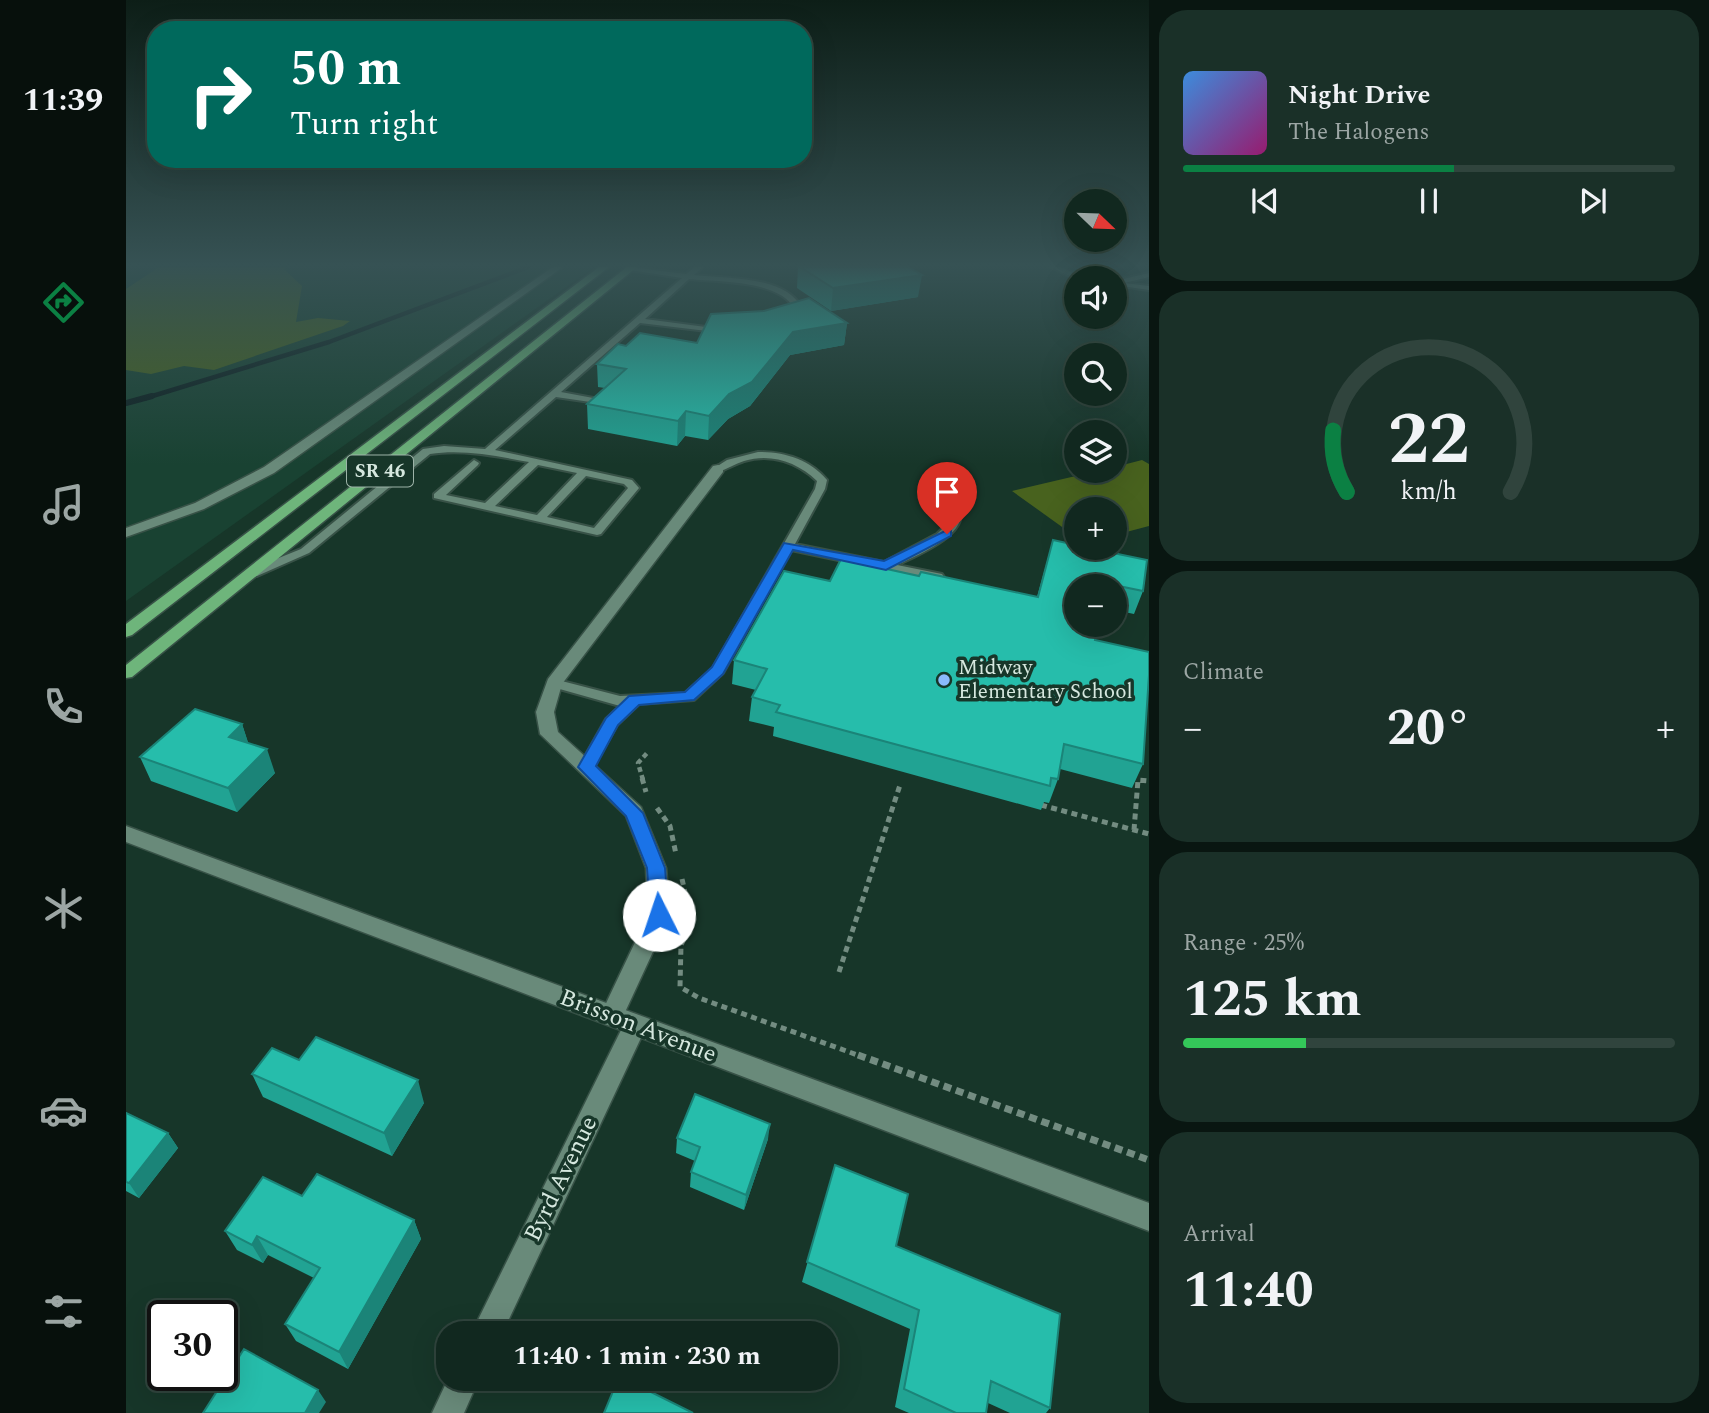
<!DOCTYPE html>
<html lang="en">
<head>
<meta charset="utf-8">
<style>
  :root { --surface:#11281f; --page:#1a3028; --text:#f1f3f6; --muted:#9ca6a4; --line:#30443d; --accent:#0b8043 }
  body { margin:0; font-family:Spectral,serif; background:var(--page); color:var(--text); height:100vh; display:flex; flex-direction:column; font-size:26px; white-space:nowrap }
  * { box-sizing:border-box; margin:0 }
  p { font-size:23px; color:var(--muted) }
  .icon { flex:none; width:38px; height:38px; fill:none; stroke:currentColor; stroke-width:2; stroke-linecap:round; stroke-linejoin:round }
  .map { position:relative; flex:1; overflow:hidden }
  .drawer { display:flex; flex-direction:column; gap:10px; padding:10px; background:#091611; width:560px }
  .drawer>* { flex:none }
  .banner { position:absolute; left:21px; top:21px; width:665px; height:147px; border-radius:28px; box-shadow:0 7px 28px #0002,0 0 0 2px var(--line); background:#00695c; color:#fff; overflow:hidden }
  .needle { width:46px; rotate:113deg }
  .buttons { position:absolute; left:938px; top:189px; display:grid; gap:14px }
  .buttons a { display:grid; place-items:center; width:63px; height:63px; border-radius:50%; background:var(--surface); box-shadow:0 7px 28px #0002,0 0 0 2px var(--line); font-size:35px }
  .speed { position:absolute; left:21px; top:1300px; display:flex; gap:14px; font-size:35px; font-weight:700; text-align:center }
  .speed>* { display:grid; place-content:center; width:91px; height:91px; border-radius:50%; background:var(--surface); box-shadow:0 7px 28px #0002,0 0 0 2px var(--line); line-height:1 }
  .speed .limit { border:4px solid #111; border-radius:10px; background:#fff; color:#111 }
  .pin { position:absolute; display:grid; place-items:center; width:60px; height:60px; color:#fff; margin:-72px -30px; border-radius:50% 50% 50% 0; rotate:-45deg; box-shadow:0 0 7px #0007 }
  .pin .icon { rotate:45deg }
  .me { position:absolute; width:77px; margin:-38px; rotate:356deg; stroke-linejoin:round; filter:drop-shadow(0 0 5px #0008) }
  .turn { display:flex; align-items:center; gap:24px; height:147px; padding:0 28px; font-size:32px }
  .turn .icon { width:91px; height:91px; stroke-width:2.5 }
  .turn b { display:block; font-size:49px; line-height:60px }
  .big { font-size:52px; font-weight:700; line-height:1.1 }
  .drawer .widget { flex:1; display:flex; flex-direction:column; justify-content:center; gap:10px; min-width:0; padding:0 24px; border-radius:28px; background:var(--page) }
  .drawer .dial { align-items:center; gap:0 }
  .dial svg { height:182px; overflow:visible; fill:none; stroke:var(--line); stroke-width:7; stroke-linecap:round; text-anchor:middle }
  .dial text { fill:var(--text); stroke:none }
  .song { display:flex; align-items:center; gap:21px }
  .cover { width:84px; height:84px; border-radius:10px; background:linear-gradient(135deg,hsl(210 70% 55%),hsl(320 70% 35%)) }
  .played { height:7px; border-radius:4px; background:linear-gradient(90deg,var(--accent) 55%,var(--line) 55%) }
  .keys { display:flex; justify-content:space-around; direction:ltr }
  .heat { display:flex; justify-content:space-between; align-items:center; font-size:38px; direction:ltr }
  .charge { height:10px; border-radius:5px; background:linear-gradient(90deg,#34c759 25%,var(--line) 0) }
  .trip { position:absolute; left:310px; top:1321px; width:402px; height:70px; border-radius:28px; background:var(--surface); box-shadow:0 7px 28px #0002,0 0 0 2px var(--line); font-weight:700; line-height:70px; text-align:center }
  main { display:flex; flex:1; min-height:0 }
  .menu { display:flex; flex-direction:column; width:126px; justify-content:space-around; align-items:center; background:#07100c; color:var(--muted) }
  .menu .icon { width:49px; height:49px }
  .menu .active { color:var(--accent) }
  .menu b { font-size:32px; color:var(--text) }
  .map>svg:first-child { display:block }
</style>
</head>
<body>
<main>
<nav class="menu">
<b>11:39</b>
<svg class="icon active" aria-label="directions" viewBox="0 0 24 24"><path d="M12 3l9 9-9 9-9-9zM9 14v-3h6M13 9l2 2-2 2"/></svg>
<svg class="icon" aria-label="music" viewBox="0 0 24 24"><path d="M9 18V5l10-2v13"/><circle cx="6" cy="18" r="3"/><circle cx="16" cy="16" r="3"/></svg>
<svg class="icon" aria-label="phone" viewBox="0 0 24 24"><path d="M5 4h4l2 5-3 2q2 4 5 5l2-3 5 2v4C11 20 4 13 5 4z"/></svg>
<svg class="icon" aria-label="climate" viewBox="0 0 24 24"><path d="M12 3v18M4 7l16 10M4 17L20 7"/></svg>
<svg class="icon" aria-label="car" viewBox="0 0 24 24"><path d="M5 17H2v-5l4-1 3-4h7l3 4 3 1v5h-3M9 17h6M6 11h13"/><circle cx="7" cy="17" r="2"/><circle cx="17" cy="17" r="2"/></svg>
<svg class="icon" aria-label="filters" viewBox="0 0 24 24"><path d="M4 7h16M4 17h16"/><circle cx="9" cy="7" r="2"/><circle cx="15" cy="17" r="2"/></svg>
</nav>
<div class="map">
<svg width="1023" height="1413" viewBox="0 0 1023 1413">
  <rect width="100%" height="100%" fill="#173629"/>
  <path fill="#194232" d="M0 267H468L0 601Z"/>
  <path fill="#48621e" d="M33 267H160L159 270 176 286 170 322 192 318 224 321 217 326 88 370 58 366 25 374 0 370V289Z
    M1016 460 1023 464V526L989 535V509H950V537L886 491 971 471H989V467Z"/>
  <g fill="none" stroke-linecap="round" stroke-linejoin="round">
    <path stroke="#0c1e20" stroke-width="4.5" d="M20 398 203 342 402 267"/>
    <path stroke="#0c1e20" stroke-width="6" d="M0 403 26 396"/>
    <defs>
      <path id="service" d="M503 267 560 274 569 267H577L568 275C601 279 661 275 677 310L672 319H666L669 310C656 280 592 282 563 279L519 319 595 329 599 331 598 333 514 323 435 392 478 400V404L430 397 369 450 506 480 513 488 475 534 471 535 308 498V494L348 460 353 463 352 465 320 495 359 503 403 462C370 456 337 449 304 454L183 553 131 576H123V570L175 549 297 449 318 446 359 449 556 278 503 270ZM412 465 451 473 411 515 369 506ZM460 476 498 484 502 488 468 528 421 517Z
        M925 267H935L957 278 950 279Z
        M1023 273V277L998 283 1023 286V290L989 285V281Z
        M632 452C659 452 683 459 701 480L699 489 669 544 758 562 811 534 824 521 823 509 802 491 807 488C815 491 825 497 830 504 852 531 789 556 771 565L816 574 818 577 812 581 665 550 597 673 568 700 513 704 491 725 465 771H455L453 767 480 719 494 706 423 686 421 683 428 679 494 696 559 693 587 668 689 489 691 481C671 462 645 453 618 461 609 464 601 469 592 472L587 469 601 460Z"/>
      <path id="minor" d="M427 267H437L148 473 78 509 0 537V528L69 503 138 467Z
        M592 465 597 466V472L436 684 428 712 432 732 515 807 540 868 544 915 494 1023 486 1026 478 1023 474 1016 522 915 520 868 500 816 414 734 410 712 422 679 587 466Z
        M509 1014 517 1018 521 1025 376 1334H345L501 1018Z
        M322 1379H353L338 1413H306Z"/>
      <path id="tertiary" d="M0 826 1023 1203V1231L0 842Z"/>
      <path id="primary" d="M473 267H483L6 635 0 637V624Z
        M501 267H511L6 677 0 678V665Z"/>
    </defs>
    <use href="#service" stroke="#385247" stroke-width="4"/>
    <use href="#minor" stroke="#385247" stroke-width="3"/>
    <use href="#tertiary" stroke="#385247" stroke-width="3"/>
    <use href="#primary" stroke="#385247" stroke-width="3"/>
    <path stroke="#738c81" stroke-width="4.5" stroke-dasharray="5 3.5" stroke-linecap="butt" d="M517 780 512 763 523 751"/>
    <path stroke="#738c81" stroke-width="5" stroke-dasharray="6 4.5" stroke-linecap="butt" d="M516 778 520 792
      M915 805 1023 834
      M531 808 544 826 550 854
      M1008 830 1012 780 1023 781
      M556 879 566 923 555 945 554 987 573 998 737 1057
      M713 972 774 785"/>
    <path stroke="#738c81" stroke-width="7" stroke-dasharray="8 5" stroke-linecap="butt" d="M732 1055 1023 1160"/>
    <use href="#service" fill="#698a7a" fill-rule="evenodd"/>
    <use href="#minor" fill="#698a7a" fill-rule="evenodd"/>
    <use href="#tertiary" fill="#698a7a" fill-rule="evenodd"/>
    <use href="#primary" fill="#6eb57b" fill-rule="evenodd"/>
  </g>
  <path fill="#21a393" d="M672 267H782L792 297 705 311 671 288Z
    M721 323 718 345 664 355 624 406 602 419 582 440 559 436 551 446 462 429 461 404 479 388 472 387 471 364 500 346 571 343Z
    M927 540 1017 591 1008 614 989 610V586H950L969 640 1017 764 1006 788 934 769 932 779 923 803 918 802 915 810 647 736 648 727 623 721 626 697 630 690 606 684 608 660 704 581 793 576 911 597Z
    M116 724 122 743 149 773 111 812 25 781 14 757Z
    M173 1060 298 1103 266 1156 137 1097 126 1074Z
    M0 1113 42 1133 52 1148 13 1198 0 1191Z
    M551 1138 642 1139 618 1210 564 1187 565 1172 569 1161 550 1153Z
    M709 1165 770 1246 924 1408 920 1413H884L862 1403 860 1413H783L769 1407 784 1329 676 1282Z
    M176 1196 288 1220 295 1239 222 1369 170 1341 159 1324 188 1278 142 1255 137 1263 111 1250 99 1231Z"/>
  <path fill="#1b8478" d="M796 275 792 297 705 311 707 288Z
    M721 323 718 345 664 355 624 406 602 419 582 440 583 416 603 394 667 332Z
    M560 411 559 436 551 446 552 421Z
    M116 724 124 748 103 737Z
    M141 749 149 773 111 812 102 788Z
    M292 1080 298 1103 266 1156 258 1133Z
    M644 1124 642 1139 618 1210 620 1195Z
    M42 1133 52 1148 13 1198 3 1183Z
    M288 1220 295 1239 222 1369 213 1352Z
    M131 1236 142 1255 137 1263 126 1245Z
    M192 1390 200 1402 193 1413H179Z"/>
  <path fill="#26bdab" stroke="#1b8478" stroke-width="2" d="M674 267H782L796 275 707 288Z
    M683 298 721 323 667 332 626 382 603 394 583 416 560 411 552 421 461 404 500 369 471 364 492 344 500 346 514 333 571 343 585 314 638 311Z
    M927 540 950 545V548H963L1021 560 1017 591 978 583 977 586H950V625H972L969 640 1023 652V675L1017 764 938 744 932 779 925 778 924 786 650 712 654 705 626 697 641 669 608 660 658 571 704 581 715 559 793 576 795 572 912 597Z
    M69 709 116 724 103 737 141 749 102 788 14 757Z
    M190 1037 292 1080 258 1133 126 1074 146 1048 173 1060Z
    M569 1094 644 1124 620 1195 565 1172 574 1147 551 1138Z
    M0 1113 42 1133 3 1183 0 1182Z
    M709 1165 782 1194 770 1246 934 1314 924 1408 865 1381 860 1413H830L778 1389 793 1310 681 1262Z
    M191 1174 288 1220 213 1352 159 1324 194 1268 131 1236 126 1245 99 1231 137 1177 176 1196Z
    M118 1349 192 1390 179 1413H77Z
    M492 1379H499L567 1413H478Z"/>
  <linearGradient id="sky" x2="0" y2="1"><stop stop-color="#0d1e17"/><stop offset="0.57" stop-color="#365254"/><stop offset="1" stop-color="#365254" stop-opacity="0"/></linearGradient>
  <rect width="1023" height="465" fill="url(#sky)"/>
  <path fill="#1a73e8" stroke="#114b97" stroke-width="2" d="M821 530 825 531V536L760 570 667 550 597 674 568 700 513 705 492 725 470 766 517 813 539 868 543 915 540 921 533 923 526 921 524 915 521 868 500 816 452 767 480 718 503 696 559 692 586 667 658 543 758 561Z"/>
  <circle fill="#8abafc" stroke="#173629" stroke-width="2.5" cx="818" cy="680" r="7"/>
  <g text-anchor="middle" dominant-baseline="central" stroke-width="7" stroke-linejoin="round" paint-order="stroke">
    <rect fill="#173629" stroke="#9db3a8" stroke-width="2" x="221" y="455.5" width="66" height="31" rx="5"/>
    <g font-size="19" font-weight="bold" fill="#d6e8df">
      <text x="254" y="471">SR 46</text>
    </g>
    <g font-size="21" fill="#d6e8df" stroke="#173629" text-anchor="start">
      <text x="832" y="668">Midway<tspan x="832" dy="24">Elementary School</tspan></text>
    </g>
    <g font-size="24" fill="#d6e8df" stroke="#173629">
      <text transform="translate(512 1026) rotate(21)">Brisson Avenue</text>
      <text transform="translate(435 1179) rotate(-64)">Byrd Avenue</text>
    </g>
  </g>
</svg>
<div class="buttons">
<a><svg class="needle" viewBox="-14 -14 28 28"><path d="M0-13l5 13h-10z" fill="#e53935"/><path d="M0 13l5-13h-10z" fill="#9ca6a4"/></svg></a>
<a><svg class="icon" aria-label="sound" viewBox="0 0 24 24"><path d="M4 9h4l5-4v14l-5-4H4zM17 9q2 3 0 6"/></svg></a>
<a><svg class="icon" aria-label="search" viewBox="0 0 24 24"><circle cx="10" cy="10" r="6"/><path d="M15 15l6 6"/></svg></a>
<a><svg class="icon" aria-label="layers" viewBox="0 0 24 24"><path d="M12 4l9 5-9 5-9-5zM3 14l9 5 9-5"/></svg></a>
<a>+</a>
<a>−</a>
</div>
<div class="speed"><div class="limit">30</div></div>
<div class="pin" style="left:821px;top:534px;background:#d93025"><svg class="icon" aria-label="arrive" viewBox="0 0 24 24"><path d="M6 21V4h12l-3 4 3 4H6"/></svg></div>
<svg class="me" style="left:533px;top:915px" viewBox="-20 -20 40 40"><circle r="19" fill="#fff"/><path d="M0-13L10 11 0 6-10 11z" fill="#1a73e8"/></svg>
<div class="trip">11:40 · 1 min · 230 m</div>
<div class="banner">
<div class="turn"><svg class="icon" aria-label="right" viewBox="0 0 24 24"><path d="M7 20v-9h11M14 6l5 5-5 5"/></svg><div><b>50 m</b>Turn right</div></div>
</div>
</div>
<section class="drawer">
<div class="widget">
<div class="song"><i class="cover"></i><div><b>Night Drive</b><p>The Halogens</p></div></div>
<div class="played"></div>
<div class="keys"><svg class="icon" aria-label="previous" viewBox="0 0 24 24"><path d="M18 5L8 12l10 7zM5 5v14"/></svg><svg class="icon" aria-label="pause" viewBox="0 0 24 24"><path d="M8 5v14M16 5v14"/></svg><svg class="icon" aria-label="next" viewBox="0 0 24 24"><path d="M6 5l10 7-10 7zM19 5v14"/></svg></div>
</div>
<div class="widget dial"><svg viewBox="0 0 100 80">
<path d="M14 69A42 42 0 1 1 86 69"/>
<path d="M14 69A42 42 0 0 1 8 42" stroke="#0b8043"/>
<text x="50" y="56" font-size="32" font-weight="700">22</text>
<text x="50" y="72" font-size="11">km/h</text>
</svg></div>
<div class="widget"><p>Climate</p>
<div class="heat"><a>−</a><b class="big">20°</b><a>+</a></div>
</div>
<div class="widget"><p>Range · 25%</p><b class="big">125 km</b><div class="charge"></div></div>
<div class="widget"><p>Arrival</p><b class="big">11:40</b></div>
</section>
</main>
</body>
</html>
